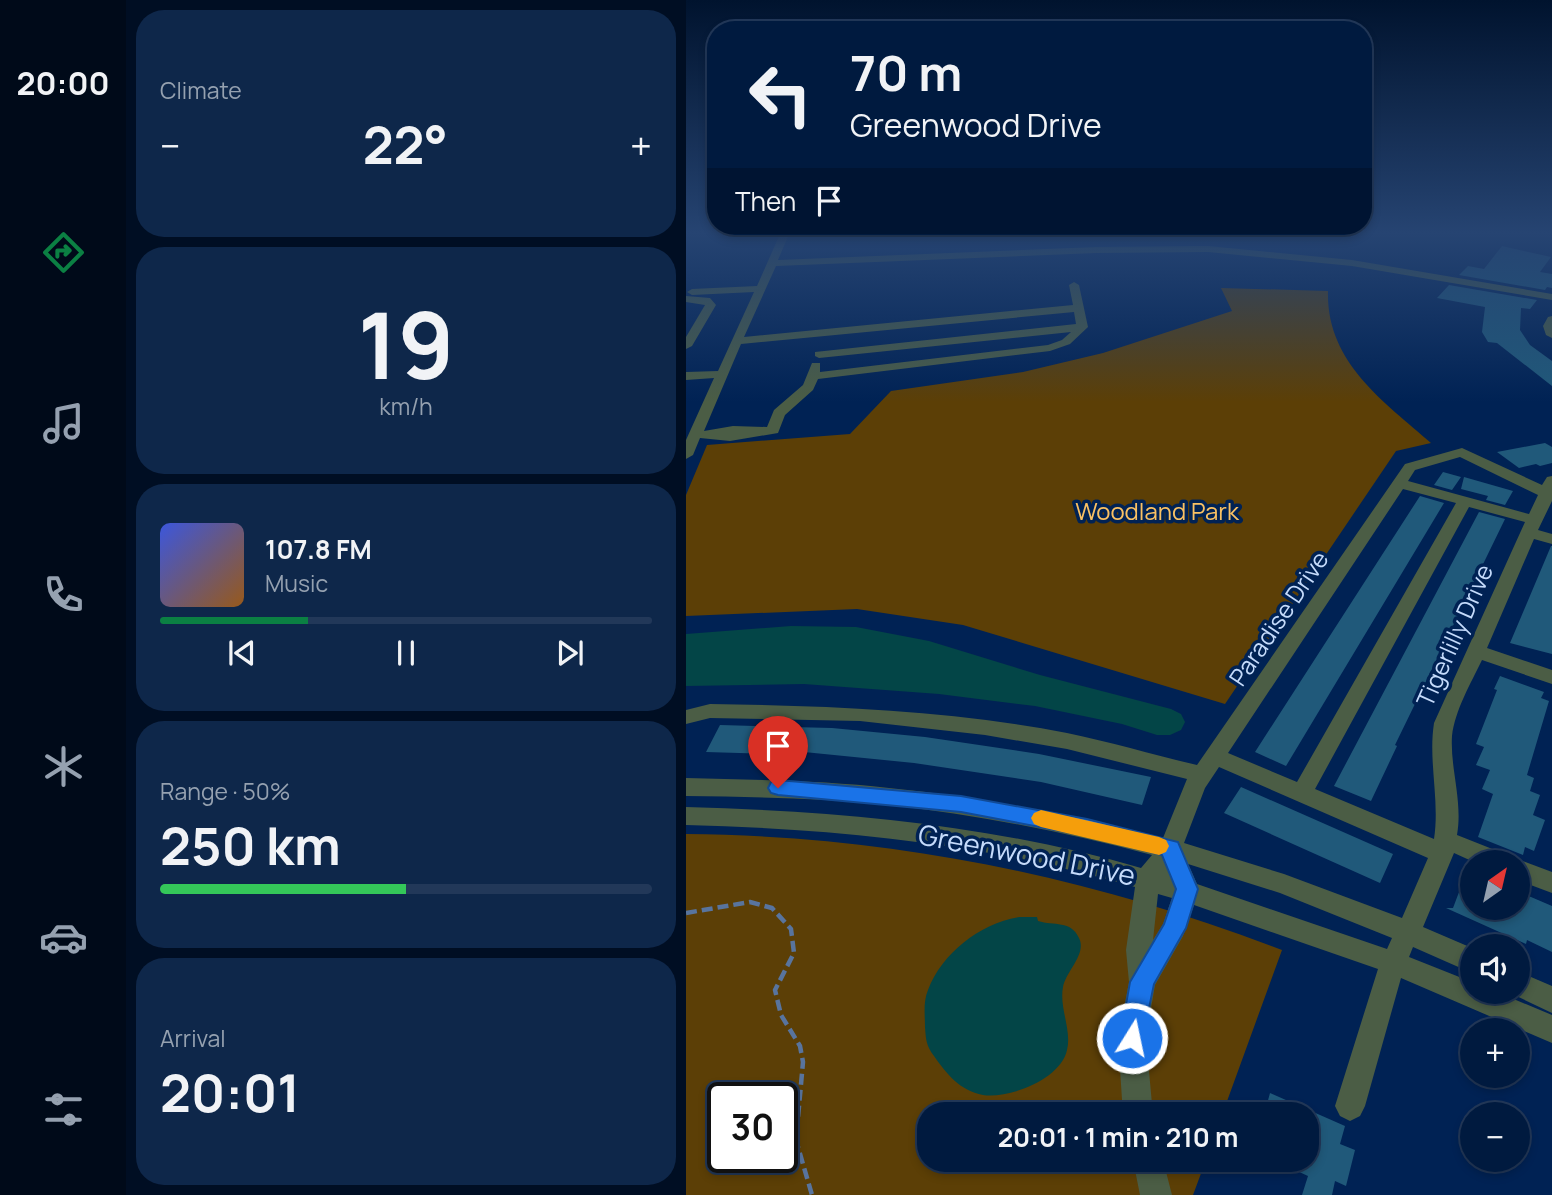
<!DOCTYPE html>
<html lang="en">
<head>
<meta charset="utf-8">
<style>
  :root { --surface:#001a3f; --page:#0e274a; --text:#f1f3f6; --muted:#95a1b0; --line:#223859; --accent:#0b8043 }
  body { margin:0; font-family:Manrope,sans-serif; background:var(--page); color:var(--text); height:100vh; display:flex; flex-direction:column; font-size:26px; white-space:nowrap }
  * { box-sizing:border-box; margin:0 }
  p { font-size:23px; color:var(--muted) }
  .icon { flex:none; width:38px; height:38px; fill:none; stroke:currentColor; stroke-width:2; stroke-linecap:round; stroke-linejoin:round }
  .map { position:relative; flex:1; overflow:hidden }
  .details { display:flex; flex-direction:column; gap:10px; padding:10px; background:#000e23; width:560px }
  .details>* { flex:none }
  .banner { position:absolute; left:21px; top:21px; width:665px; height:214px; border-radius:28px; box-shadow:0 4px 10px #0003,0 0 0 2px var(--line); background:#001a3f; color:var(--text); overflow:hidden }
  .needle { width:46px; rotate:34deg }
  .tools { position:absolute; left:774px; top:850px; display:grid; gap:14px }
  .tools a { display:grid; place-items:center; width:70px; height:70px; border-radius:50%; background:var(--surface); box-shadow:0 4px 10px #0003,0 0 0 2px var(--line); font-size:35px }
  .speed { position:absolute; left:21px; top:1082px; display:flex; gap:14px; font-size:35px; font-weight:700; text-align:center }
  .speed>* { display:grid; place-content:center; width:91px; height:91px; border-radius:50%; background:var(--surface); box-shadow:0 4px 10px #0003,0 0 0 2px var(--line); line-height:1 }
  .speed .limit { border:4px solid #111; border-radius:10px; background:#fff; color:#111 }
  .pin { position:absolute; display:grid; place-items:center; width:60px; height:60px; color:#fff; margin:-72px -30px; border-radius:50% 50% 50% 0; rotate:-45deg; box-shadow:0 0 7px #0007 }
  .pin .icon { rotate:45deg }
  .me { position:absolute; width:77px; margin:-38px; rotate:10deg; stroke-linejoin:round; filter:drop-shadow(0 0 5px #0008) }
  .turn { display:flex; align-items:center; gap:24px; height:147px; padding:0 28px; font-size:32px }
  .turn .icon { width:91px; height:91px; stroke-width:2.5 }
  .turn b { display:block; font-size:49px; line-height:60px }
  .then { display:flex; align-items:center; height:66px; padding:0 28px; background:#0003; gap:14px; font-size:26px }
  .big { font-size:52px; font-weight:700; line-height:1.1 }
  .details .card { flex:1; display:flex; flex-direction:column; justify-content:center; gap:10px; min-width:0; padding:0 24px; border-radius:28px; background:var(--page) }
  .details .dial { align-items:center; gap:0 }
  .dial b { font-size:91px; line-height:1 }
  .song { display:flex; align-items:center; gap:21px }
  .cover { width:84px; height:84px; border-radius:10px; background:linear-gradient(135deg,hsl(230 70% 55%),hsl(30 70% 35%)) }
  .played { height:7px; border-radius:4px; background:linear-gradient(90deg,var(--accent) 30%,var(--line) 30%) }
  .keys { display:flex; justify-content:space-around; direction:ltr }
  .heat { display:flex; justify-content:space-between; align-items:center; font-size:38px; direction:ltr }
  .charge { height:10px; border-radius:5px; background:linear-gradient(90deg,#34c759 50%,var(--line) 0) }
  .trip { position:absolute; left:231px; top:1102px; width:402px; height:70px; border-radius:28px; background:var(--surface); box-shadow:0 4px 10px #0003,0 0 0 2px var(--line); font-weight:700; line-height:70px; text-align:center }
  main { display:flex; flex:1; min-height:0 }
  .tabs { display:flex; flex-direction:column; width:126px; justify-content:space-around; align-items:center; background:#000a19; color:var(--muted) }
  .tabs .icon { width:49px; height:49px }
  .tabs .current { color:var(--accent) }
  .tabs b { font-size:32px; color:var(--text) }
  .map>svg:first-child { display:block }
</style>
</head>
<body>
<main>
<nav class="tabs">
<b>20:00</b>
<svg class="icon current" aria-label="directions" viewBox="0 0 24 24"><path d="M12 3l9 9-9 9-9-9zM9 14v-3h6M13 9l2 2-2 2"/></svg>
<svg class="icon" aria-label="music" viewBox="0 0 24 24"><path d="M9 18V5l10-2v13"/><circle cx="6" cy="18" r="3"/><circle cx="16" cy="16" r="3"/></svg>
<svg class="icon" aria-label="phone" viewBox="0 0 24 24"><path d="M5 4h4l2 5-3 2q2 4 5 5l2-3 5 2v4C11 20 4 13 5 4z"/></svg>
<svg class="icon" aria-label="climate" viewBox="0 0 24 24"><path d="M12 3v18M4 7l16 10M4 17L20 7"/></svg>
<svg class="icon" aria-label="car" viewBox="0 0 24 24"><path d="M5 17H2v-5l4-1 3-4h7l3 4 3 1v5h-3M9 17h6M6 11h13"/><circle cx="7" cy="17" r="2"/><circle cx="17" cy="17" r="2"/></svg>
<svg class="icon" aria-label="filters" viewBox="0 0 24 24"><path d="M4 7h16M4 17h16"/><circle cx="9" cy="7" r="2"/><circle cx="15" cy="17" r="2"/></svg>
</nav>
<section class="details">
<div class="card"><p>Climate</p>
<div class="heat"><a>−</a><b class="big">22°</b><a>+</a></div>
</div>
<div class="card dial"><b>19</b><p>km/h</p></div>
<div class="card">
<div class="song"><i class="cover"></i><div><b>107.8 FM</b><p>Music</p></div></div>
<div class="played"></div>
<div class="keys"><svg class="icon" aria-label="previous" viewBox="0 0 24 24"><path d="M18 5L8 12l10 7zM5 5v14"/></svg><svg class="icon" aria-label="pause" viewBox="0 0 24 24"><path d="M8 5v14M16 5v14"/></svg><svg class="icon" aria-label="next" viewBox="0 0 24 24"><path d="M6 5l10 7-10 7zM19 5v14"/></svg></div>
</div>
<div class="card"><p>Range · 50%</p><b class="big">250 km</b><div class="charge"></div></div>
<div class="card"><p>Arrival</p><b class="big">20:01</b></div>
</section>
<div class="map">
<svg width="866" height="1195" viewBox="0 0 866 1195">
  <rect width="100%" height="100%" fill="#002254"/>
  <path fill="#5c3f06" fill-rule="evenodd" d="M535 288 642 291C640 362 697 401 745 443L710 451 539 704 277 625 171 609 0 616V495L21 445 164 434 205 391 337 372 417 353 546 311Z
    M0 834C208 836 402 876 596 950L536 1115H243V1160H520L507 1195H0ZM37 1097H96V1157H37Z"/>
  <path fill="#034547" d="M105 626 170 627 243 641 354 675 485 709 495 714 499 722 495 730 484 735H471L436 724 349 706 253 694 118 684 0 686V634Z
    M334 917H351L352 921C368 926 385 920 393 938 401 954 380 971 377 987 373 1008 386 1030 381 1050 375 1079 323 1099 297 1095 274 1091 260 1073 248 1056 240 1045 240 1040 239 1027 239 1015 237 1002 242 990 256 953 295 923 334 917Z"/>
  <path fill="#20597a" d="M816 246 865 257 854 272 866 274V288L861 287 859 290 773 275 782 266 798 269Z
    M763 285 851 300 844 309 835 308 834 330 844 345 866 361V386L811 343 802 342 796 332 799 307 751 298Z
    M859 443 866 447V463L854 466 850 464 833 468 811 452Z
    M757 472 775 477 766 490 748 485Z
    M778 477 827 491 819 505 800 500 802 496 775 489Z
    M734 496 758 503 600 766 569 752Z
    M793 512 819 519 709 745 711 746 685 801 648 786Z
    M865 546H866V654L824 643Z
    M814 676 858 692 855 698 863 701 841 775 848 778 844 791 854 795 847 815 859 820 848 851 839 847 837 855 792 837 807 794 796 789 804 770 790 765 798 747 790 744 811 690 808 689Z
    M34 725 146 728 239 737 353 754 465 777 456 805 355 782 228 763 118 752 117 755 20 752Z
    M555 787 707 854 694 883 538 813Z
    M784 863 786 908H831V891L866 906V952L841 940 840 944 760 908H767Z
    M584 1093 659 1126 654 1144 669 1150 660 1186 649 1181 646 1195H616L622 1176 587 1160H621V1115H578Z"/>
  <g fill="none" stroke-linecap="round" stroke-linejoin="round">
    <path stroke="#58749e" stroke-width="4.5" stroke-dasharray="11 5" stroke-linecap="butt" d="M0 913 64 902 86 908 105 929 108 953 89 990 95 1015 114 1046 117 1062 110 1140 126 1195"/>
    <path fill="#4b5d45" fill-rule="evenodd" d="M94 234H103L92 260 410 247 522 246 666 260 866 294V300L666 266 522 252 410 253 90 266 58 337 387 305 383 285 388 282 393 285 402 327 384 344 364 351 132 379 127 390 99 415 92 433 44 441 14 438 7 455 0 459V440L28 378 0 380V372L32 371 68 292 6 295 1 292 6 289 71 286ZM388 312 390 324 129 352V356L133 358 385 332 376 340 362 345 134 372V363H126L117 385 88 410 81 427 47 426 18 431 55 344Z
      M0 296 24 298 30 305 6 346 0 349V337L19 305 0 302Z
      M866 316V338L860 335 857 326 862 317Z
      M776 448 856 485 861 477 866 476V501L852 530 866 534V544L848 539 801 648 866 670V684L796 660C785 683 769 710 766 736 764 769 777 801 771 835L824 856 827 860 831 859 866 872V893L831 880V863H790L768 853 737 927 786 948V973L727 947 723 957 786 982V992H811L866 1015V1043L715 978 679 1106 674 1116 664 1121 654 1116 649 1106 692 969 508 905 497 936 469 985 460 1038 467 1115H437L432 1038 443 982 440 950 449 887C301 844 153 829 0 825V807C154 811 307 825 455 868L466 855C380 832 292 815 203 805 136 798 68 797 0 796V778C68 780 136 780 203 788 296 797 386 816 477 838L501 779 381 749 299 735 174 721 24 718 0 724V710L24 704C144 706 263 710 381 733 425 742 468 755 511 765L719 464ZM774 457 852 495 843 514 722 481 729 470ZM717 489 770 503 611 782 542 753ZM783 507 839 522 748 723C742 762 754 800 748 839L629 789ZM533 767 742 858 716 918 598 874 498 843 519 788ZM502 864 594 893 706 938 701 949 511 884ZM472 894 486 898 477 924 467 940Z
      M831 971 866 986V1013L822 992H831Z
      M447 1160H477L486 1195H454Z"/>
  </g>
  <linearGradient id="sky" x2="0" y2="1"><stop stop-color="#00132e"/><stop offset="0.58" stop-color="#264472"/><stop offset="1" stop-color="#264472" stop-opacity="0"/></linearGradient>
  <rect width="866" height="402" fill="url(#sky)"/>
  <path fill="#1a73e8" stroke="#114b97" stroke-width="2" d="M92 780 275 796 401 819 492 842 512 889 500 928 468 984 455 1047 446 1050 437 1047 434 1038 444 982 478 924 490 889 476 855 401 836 275 812 92 795 85 793 82 788 85 782Z"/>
  <path fill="#f59e0b" d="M355 810 473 837 480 840 483 846 480 852 473 855 355 827 348 824 345 818 348 813Z"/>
  <g text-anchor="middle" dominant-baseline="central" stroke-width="7" stroke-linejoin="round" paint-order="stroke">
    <g font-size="24" fill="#f9c163" stroke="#002254">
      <text x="471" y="510">Woodland Park</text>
    </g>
    <g font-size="24" fill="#c5dbfb" stroke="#002254">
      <text transform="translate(592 618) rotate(-56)">Paradise Drive</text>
      <text transform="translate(768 635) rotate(-66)">Tigerlilly Drive</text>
    </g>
    <g font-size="28" fill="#c5dbfb" stroke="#002254">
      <text transform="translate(341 854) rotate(11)">Greenwood Drive</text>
    </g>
  </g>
</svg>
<div class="tools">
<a><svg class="needle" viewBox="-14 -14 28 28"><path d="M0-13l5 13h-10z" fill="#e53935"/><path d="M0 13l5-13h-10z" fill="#95a1b0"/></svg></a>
<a><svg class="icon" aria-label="sound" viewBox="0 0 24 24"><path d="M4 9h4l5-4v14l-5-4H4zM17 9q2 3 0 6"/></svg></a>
<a>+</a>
<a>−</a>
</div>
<div class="speed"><div class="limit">30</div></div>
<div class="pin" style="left:92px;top:788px;background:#d93025"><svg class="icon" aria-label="arrive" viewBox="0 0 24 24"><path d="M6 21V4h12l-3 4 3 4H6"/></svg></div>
<svg class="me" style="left:446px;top:1038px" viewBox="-20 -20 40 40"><circle r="17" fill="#1a73e8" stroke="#fff" stroke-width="3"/><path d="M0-11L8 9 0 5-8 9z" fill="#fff"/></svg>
<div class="trip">20:01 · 1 min · 210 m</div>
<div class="banner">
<div class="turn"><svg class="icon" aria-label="left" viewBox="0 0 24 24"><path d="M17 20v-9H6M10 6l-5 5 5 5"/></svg><div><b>70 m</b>Greenwood Drive</div></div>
<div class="then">Then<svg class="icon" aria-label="arrive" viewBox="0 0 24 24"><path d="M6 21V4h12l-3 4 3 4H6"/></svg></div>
</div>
</div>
</main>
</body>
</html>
